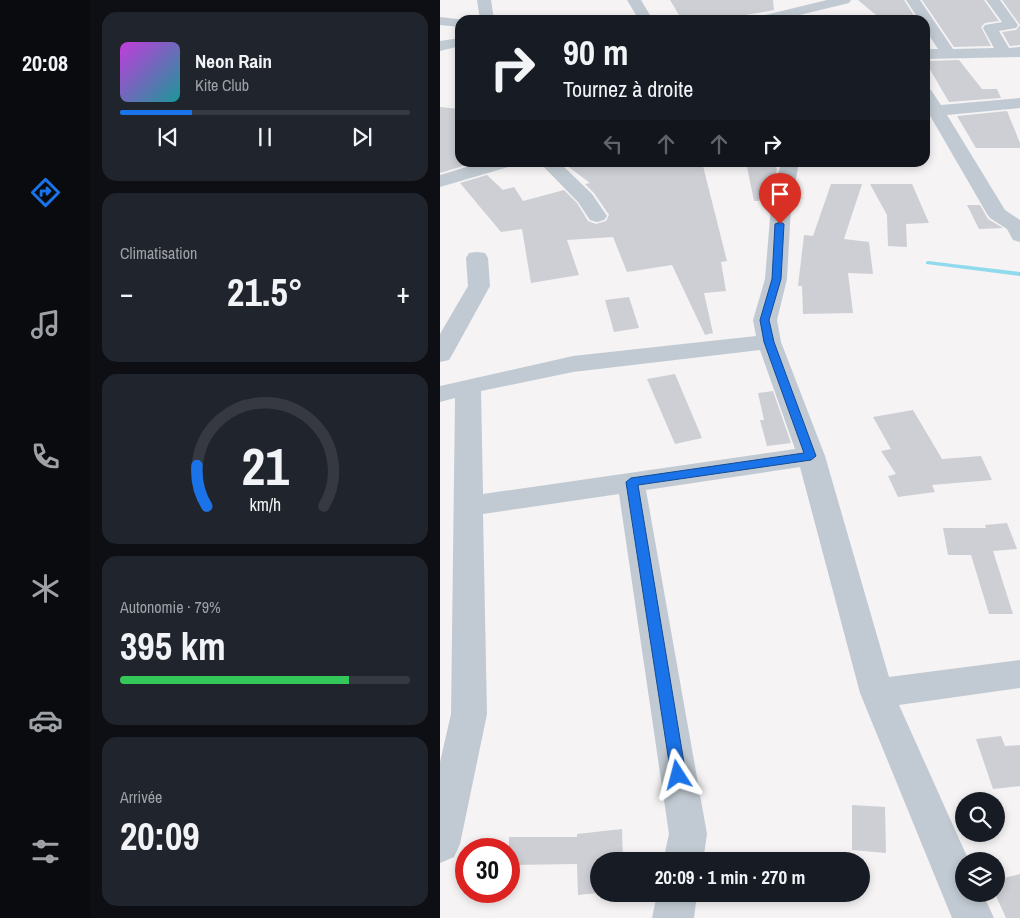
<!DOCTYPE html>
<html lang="fr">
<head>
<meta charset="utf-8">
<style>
  :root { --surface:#171b24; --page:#20242c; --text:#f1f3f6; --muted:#9ea1a6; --line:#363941; --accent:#1a73e8 }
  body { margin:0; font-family:"Archivo Narrow",sans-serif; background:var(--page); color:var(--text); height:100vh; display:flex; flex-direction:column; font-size:19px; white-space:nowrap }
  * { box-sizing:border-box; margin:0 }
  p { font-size:16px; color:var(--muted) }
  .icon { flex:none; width:28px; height:28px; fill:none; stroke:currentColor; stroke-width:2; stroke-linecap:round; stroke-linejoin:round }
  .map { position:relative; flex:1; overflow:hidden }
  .side { display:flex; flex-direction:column; gap:12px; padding:12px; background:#0d0f14; width:350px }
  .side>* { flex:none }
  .hud { position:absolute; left:15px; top:15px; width:475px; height:152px; border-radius:15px; box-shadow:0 2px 8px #0003; background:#171b24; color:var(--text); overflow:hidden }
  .tools { position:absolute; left:515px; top:792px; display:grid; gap:10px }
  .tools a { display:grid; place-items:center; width:50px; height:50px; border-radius:50%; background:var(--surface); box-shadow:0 2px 8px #0003; font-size:25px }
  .speed { position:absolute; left:15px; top:838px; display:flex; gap:10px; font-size:25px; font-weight:700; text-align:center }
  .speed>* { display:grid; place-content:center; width:65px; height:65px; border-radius:50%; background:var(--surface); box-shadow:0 2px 8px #0003; line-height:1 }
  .speed .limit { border:8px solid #d22; background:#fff; color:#111 }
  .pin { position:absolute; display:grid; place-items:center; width:42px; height:42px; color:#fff; margin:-51px -21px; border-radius:50% 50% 50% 0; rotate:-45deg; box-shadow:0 0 5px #0007 }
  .pin .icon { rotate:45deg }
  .me { position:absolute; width:55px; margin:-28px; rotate:351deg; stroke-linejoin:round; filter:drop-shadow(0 0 4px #0008) }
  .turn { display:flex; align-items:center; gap:18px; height:105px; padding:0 25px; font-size:22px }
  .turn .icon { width:65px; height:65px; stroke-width:2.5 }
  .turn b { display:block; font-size:35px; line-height:42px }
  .lanes { display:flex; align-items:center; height:48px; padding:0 25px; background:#0003; justify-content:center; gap:25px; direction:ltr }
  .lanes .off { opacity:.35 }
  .big { font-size:38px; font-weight:700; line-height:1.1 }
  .side .card { flex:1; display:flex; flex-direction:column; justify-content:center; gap:8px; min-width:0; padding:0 18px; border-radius:15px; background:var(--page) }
  .side .dial { align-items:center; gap:0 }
  .dial svg { height:130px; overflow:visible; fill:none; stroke:var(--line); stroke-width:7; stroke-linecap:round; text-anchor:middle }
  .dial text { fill:var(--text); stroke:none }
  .song { display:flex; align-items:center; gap:15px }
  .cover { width:60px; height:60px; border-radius:8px; background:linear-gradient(135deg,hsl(290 70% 55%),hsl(180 70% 35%)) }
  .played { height:5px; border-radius:2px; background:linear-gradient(90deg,var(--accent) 25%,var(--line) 25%) }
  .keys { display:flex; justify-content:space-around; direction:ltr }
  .heat { display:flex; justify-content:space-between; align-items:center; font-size:28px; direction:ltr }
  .charge { height:8px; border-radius:4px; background:linear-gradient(90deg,#34c759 79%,var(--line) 0) }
  .trip { position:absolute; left:150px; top:852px; width:280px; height:50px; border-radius:25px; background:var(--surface); box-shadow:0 2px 8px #0003; font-weight:700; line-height:50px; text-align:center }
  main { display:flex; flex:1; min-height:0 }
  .tab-bar { display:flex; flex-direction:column; width:90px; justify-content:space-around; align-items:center; background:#090b0e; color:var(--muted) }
  .tab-bar .icon { width:35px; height:35px }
  .tab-bar .current { color:var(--accent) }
  .tab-bar b { font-size:22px; color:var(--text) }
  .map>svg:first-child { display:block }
</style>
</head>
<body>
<main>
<nav class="tab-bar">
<b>20:08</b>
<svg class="icon current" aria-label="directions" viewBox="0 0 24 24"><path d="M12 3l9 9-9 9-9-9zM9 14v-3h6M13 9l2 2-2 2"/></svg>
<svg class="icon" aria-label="music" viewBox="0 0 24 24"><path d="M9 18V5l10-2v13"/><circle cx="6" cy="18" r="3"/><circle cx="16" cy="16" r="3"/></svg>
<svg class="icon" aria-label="phone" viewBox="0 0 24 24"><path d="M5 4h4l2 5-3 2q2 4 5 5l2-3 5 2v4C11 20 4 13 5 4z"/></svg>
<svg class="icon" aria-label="climate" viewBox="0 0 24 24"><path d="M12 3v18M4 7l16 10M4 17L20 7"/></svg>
<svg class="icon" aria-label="car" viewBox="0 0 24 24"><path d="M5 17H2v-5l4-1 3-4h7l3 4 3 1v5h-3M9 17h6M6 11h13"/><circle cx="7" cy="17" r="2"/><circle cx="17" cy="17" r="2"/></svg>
<svg class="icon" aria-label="filters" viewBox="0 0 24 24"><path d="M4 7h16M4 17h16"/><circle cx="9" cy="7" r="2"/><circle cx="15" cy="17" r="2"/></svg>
</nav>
<section class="side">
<div class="card">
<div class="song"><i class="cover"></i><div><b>Neon Rain</b><p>Kite Club</p></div></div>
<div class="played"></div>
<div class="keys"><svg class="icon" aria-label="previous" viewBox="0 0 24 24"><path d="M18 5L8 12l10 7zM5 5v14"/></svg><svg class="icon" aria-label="pause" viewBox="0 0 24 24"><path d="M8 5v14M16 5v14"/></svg><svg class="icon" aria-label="next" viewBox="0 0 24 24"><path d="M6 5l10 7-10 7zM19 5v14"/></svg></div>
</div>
<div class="card"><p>Climatisation</p>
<div class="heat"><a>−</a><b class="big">21.5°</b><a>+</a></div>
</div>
<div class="card dial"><svg viewBox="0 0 100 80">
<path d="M14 69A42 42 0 1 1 86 69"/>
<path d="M14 69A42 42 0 0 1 8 44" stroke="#1a73e8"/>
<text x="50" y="56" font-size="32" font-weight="700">21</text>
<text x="50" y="72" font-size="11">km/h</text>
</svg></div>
<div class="card"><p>Autonomie · 79%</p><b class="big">395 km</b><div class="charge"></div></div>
<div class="card"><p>Arrivée</p><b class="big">20:09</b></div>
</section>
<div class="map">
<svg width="580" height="918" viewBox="0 0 580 918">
  <rect width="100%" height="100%" fill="#f5f3f3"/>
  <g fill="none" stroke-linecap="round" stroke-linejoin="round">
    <path fill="#90daee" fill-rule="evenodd" d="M488 261 580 272V276L486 264V262Z"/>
  </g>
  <path fill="#cdcfd5" d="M230 0H333L334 10 278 20H242Z
    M418 0H464L477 20H442Z
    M482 0H544L559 21 545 23 541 27 551 46 514 47Z
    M562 0H580V45L570 46 562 32 576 30 580 25Z
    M519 60 542 89H557L561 98 509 102 485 61Z
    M0 107 20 109V162L33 163 0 173Z
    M567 111 580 143V148H536L517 116Z
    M122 162H262L287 261 281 262 286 291 264 293 273 333 265 335 232 265 187 272 173 237 127 240 139 275 91 283 82 229 61 232 20 183 47 175 63 190 74 187 83 201 124 190 137 203 148 221 156 224 166 221 169 215 154 193 145 184 150 183Z
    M306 162H331L337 169 330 200 314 201Z
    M391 184H422L404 239 429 242 433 274 408 273 413 313 363 314 362 286H358L364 235 373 236Z
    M430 184H472L489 223 466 224 467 247 448 246 447 215Z
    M527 205H540L548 219 563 228 539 229Z
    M189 297 199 328 174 332 165 300Z
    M235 374 262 438 235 444 207 379Z
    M333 391 351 443 327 446 320 420H324L318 393Z
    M473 410 502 459 541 456 552 480 492 485 495 492 458 497 448 476 456 474 441 451 451 449 433 417Z
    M567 523 577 549 553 551 573 614H549L531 555H508L503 528H546L545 525Z
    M561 736 565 746 580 745V786L553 789 536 739Z
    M412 805 445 807 446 853 412 850Z
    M182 829 183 861H159V893L138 895 137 864 69 865V837H137V834Z
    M580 874V918H566L556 896V880Z"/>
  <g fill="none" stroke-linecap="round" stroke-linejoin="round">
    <path fill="#c1cad2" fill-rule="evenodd" d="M37 0H51L54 20H40Z
      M187 0H201L213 20H199Z
      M387 0H411L409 3 339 20H315L317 17Z
      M466 0H480L513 49 554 48 543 28 545 25 562 22 546 0H560L578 25 576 28 559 31 569 48 580 47V57L485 59V49H498L485 29V20H479Z
      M0 17 25 20H20V27L0 25Z
      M20 38V46L0 51V41Z
      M485 88 491 90 501 105 580 98V108L507 115 565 210 580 220V242L573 240 567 229 550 218 547 214 485 107Z
      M43 162H74L72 166 0 187V175Z
      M99 162H119L152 194 167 216 164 220 157 222 150 220 138 202Z
      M341 162H359L351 206 347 279 337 320 341 342 385 456 449 677 580 660V688L459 705 529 861H524V894H543L554 918H512L420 693 360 467 206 490 267 834 263 861H223L229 834 179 494 43 514 47 714 20 844 14 857 0 863V762L11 714 15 398 0 402V386L133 356 316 336 313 320 325 279 331 206ZM320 350 355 449 43 494 41 391 133 372Z
      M37 252 45 253 48 258 50 286 12 355 9 360 0 362V334L28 286 26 258 29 253Z
      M217 894H257L254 918H212Z"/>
  </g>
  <path fill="#1a73e8" stroke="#114b97" d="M340 222 344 224 341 279 329 320 334 342 376 456 371 460 198 485 246 775 244 780 238 782 233 780 231 775 186 482 191 478 364 453 324 342 320 320 332 279 335 224Z"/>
</svg>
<div class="tools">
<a><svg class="icon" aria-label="search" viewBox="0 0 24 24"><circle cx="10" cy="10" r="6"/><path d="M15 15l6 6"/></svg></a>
<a><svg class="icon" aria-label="layers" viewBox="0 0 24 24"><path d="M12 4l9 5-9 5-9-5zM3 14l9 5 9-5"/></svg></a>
</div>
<div class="speed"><div class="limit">30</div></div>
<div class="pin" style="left:340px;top:224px;background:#d93025"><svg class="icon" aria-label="arrive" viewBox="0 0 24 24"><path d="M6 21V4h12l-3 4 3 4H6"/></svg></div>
<svg class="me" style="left:238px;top:775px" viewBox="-20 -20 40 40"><path d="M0-17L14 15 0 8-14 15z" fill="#1a73e8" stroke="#fff" stroke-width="4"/></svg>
<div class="trip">20:09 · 1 min · 270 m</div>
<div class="hud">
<div class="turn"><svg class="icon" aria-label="right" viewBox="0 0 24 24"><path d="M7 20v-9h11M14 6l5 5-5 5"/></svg><div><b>90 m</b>Tournez à droite</div></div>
<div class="lanes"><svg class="icon off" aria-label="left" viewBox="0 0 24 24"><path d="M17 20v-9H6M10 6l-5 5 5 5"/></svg><svg class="icon off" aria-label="ahead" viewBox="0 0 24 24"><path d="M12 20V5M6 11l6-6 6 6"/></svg><svg class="icon off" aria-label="ahead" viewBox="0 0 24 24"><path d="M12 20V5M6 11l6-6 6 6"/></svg><svg class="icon" aria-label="right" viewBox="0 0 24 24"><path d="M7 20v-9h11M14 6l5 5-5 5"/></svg></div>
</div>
</div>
</main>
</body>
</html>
